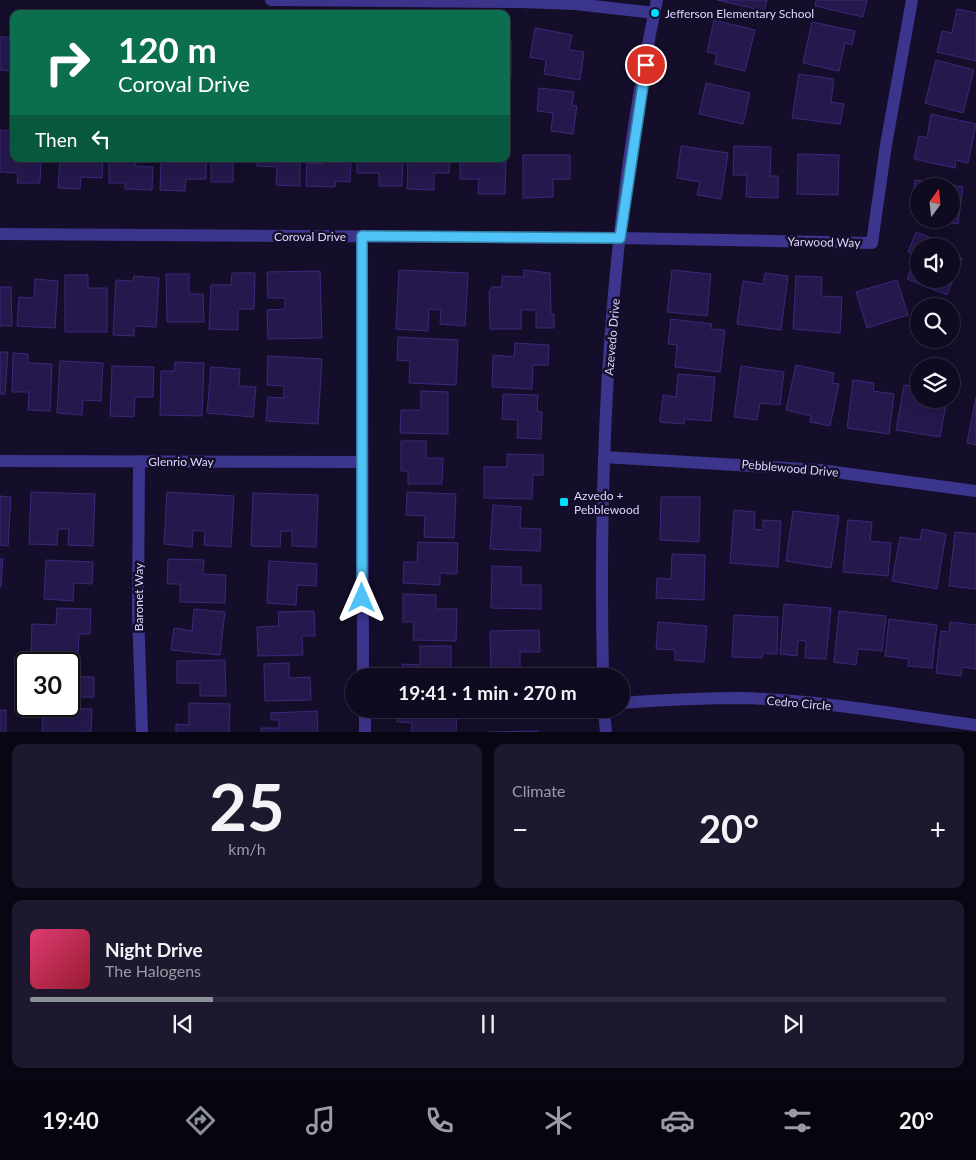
<!DOCTYPE html>
<html lang="en">
<head>
<meta charset="utf-8">
<style>
  :root { --surface:#0f0a20; --page:#1d182d; --text:#f1f3f6; --muted:#9b9aa5; --line:#2f2b3e; --accent:#8c9099 }
  body { margin:0; font-family:Lato,sans-serif; background:var(--page); color:var(--text); height:100vh; display:flex; flex-direction:column; font-size:19px; white-space:nowrap }
  * { box-sizing:border-box; margin:0 }
  p { font-size:16px; color:var(--muted) }
  .icon { flex:none; width:28px; height:28px; fill:none; stroke:currentColor; stroke-width:2; stroke-linecap:round; stroke-linejoin:round }
  .map { position:relative; height:732px; overflow:hidden }
  .panel { display:flex; flex-direction:column; gap:12px; padding:12px; background:#080612; flex:1 }
  .panel>* { flex:none }
  .banner { position:absolute; left:10px; top:10px; width:500px; height:152px; border-radius:10px; box-shadow:0 5px 20px #0002,0 0 0 1px var(--line); background:#0b6e4f; color:#fff; overflow:hidden }
  .needle { width:32px; rotate:15deg }
  .controls { position:absolute; left:910px; top:178px; display:grid; gap:10px }
  .controls a { display:grid; place-items:center; width:50px; height:50px; border-radius:50%; background:var(--surface); box-shadow:0 5px 20px #0002,0 0 0 1px var(--line); font-size:25px }
  .speed { position:absolute; left:15px; top:652px; display:flex; gap:10px; font-size:25px; font-weight:700; text-align:center }
  .speed>* { display:grid; place-content:center; width:65px; height:65px; border-radius:50%; background:var(--surface); box-shadow:0 5px 20px #0002,0 0 0 1px var(--line); line-height:1 }
  .speed .limit { border:2px solid #111; border-radius:8px; background:#fff; color:#111 }
  .pin { position:absolute; display:grid; place-items:center; width:42px; height:42px; color:#fff; margin:-21px; border:2px solid #fff; border-radius:50%; box-shadow:0 1px 5px #0007 }
  .me { position:absolute; width:55px; margin:-28px; rotate:0deg; stroke-linejoin:round; filter:drop-shadow(0 0 4px #0008) }
  .turn { display:flex; align-items:center; gap:18px; height:105px; padding:0 25px; font-size:22px }
  .turn .icon { width:65px; height:65px; stroke-width:2.5 }
  .turn b { display:block; font-size:35px; line-height:42px }
  .then { display:flex; align-items:center; height:48px; padding:0 25px; background:#0003; gap:10px; font-size:19px }
  .big { font-size:38px; font-weight:700; line-height:1.1 }
  .panel .card { flex:1; display:flex; flex-direction:column; justify-content:center; gap:8px; min-width:0; padding:0 18px; border-radius:10px; background:var(--page) }
  .panel .dial { align-items:center; gap:0 }
  .dial b { font-size:65px; line-height:1 }
  .song { display:flex; align-items:center; gap:15px }
  .cover { width:60px; height:60px; border-radius:8px; background:linear-gradient(135deg,hsl(340 70% 55%),hsl(350 70% 35%)) }
  .played { height:5px; border-radius:2px; background:linear-gradient(90deg,var(--accent) 20%,var(--line) 20%) }
  .keys { display:flex; justify-content:space-around; direction:ltr }
  .heat { display:flex; justify-content:space-between; align-items:center; font-size:28px; direction:ltr }
  .panel .tiles { flex:1; display:grid; gap:12px; grid-template-columns:1fr 1fr }
  .card:last-child { grid-column:span 2 }
  .trip { position:absolute; left:345px; top:668px; width:285px; height:50px; border-radius:25px; background:var(--surface); box-shadow:0 5px 20px #0002,0 0 0 1px var(--line); font-weight:700; line-height:50px; text-align:center }
  .tab-bar { display:flex; height:80px; justify-content:space-around; align-items:center; background:#06040d; color:var(--muted) }
  .tab-bar .icon { width:35px; height:35px }
  .tab-bar .active { color:var(--accent) }
  .tab-bar b { font-size:22px; color:var(--text) }
  .map>svg:first-child { display:block }
</style>
</head>
<body>
<div class="map">
<svg width="976" height="733" viewBox="0 0 976 733">
  <rect width="100%" height="100%" fill="#140e2a"/>
  <path fill="#25184c" stroke="#3c287a" fill-rule="evenodd" d="M717 0H767L764 11Z
    M816 0H867L863 17 815 6Z
    M957 9 976 13V61L937 52 942 31 952 33Z
    M714 20 755 30 745 71 715 64 717 54 707 52Z
    M812 22 855 31 852 45 845 43 839 71 803 63Z
    M535 28 572 35 569 50 584 52 580 80 544 74 546 60 530 57Z
    M0 37H14V71L0 70Z
    M506 40H511V78H506Z
    M936 60 974 70 963 113 925 103Z
    M799 74 834 79 831 102 844 104 840 124 792 118Z
    M706 83 750 93 743 124 699 114Z
    M539 88 574 92 572 105 577 106 573 134 551 131 553 113 537 111Z
    M931 114 976 124 968 163 956 160 955 168 914 159 919 136 927 138Z
    M0 130 14 131V159H41L40 183H17L18 173 0 172Z
    M681 146 728 153 721 199 697 195 700 182 677 178Z
    M734 146 771 147 770 176H778V198L746 197 747 175H733Z
    M798 154 839 155 838 195 797 194Z
    M523 155H570V179H553V197L523 198Z
    M60 159H103L102 178 81 177 80 189 58 188Z
    M109 159H136L135 166 153 167 152 190 125 189V183H109Z
    M161 159H206V179H186L185 191 160 190Z
    M211 159H249V162H233V182H211Z
    M257 159H300V186L276 185 277 167 257 166Z
    M324 159H351L350 182 336 181 335 187 306 186 307 163 323 164Z
    M357 159H403L402 186H379V173H357Z
    M408 159H450L449 173H434V190L407 189Z
    M460 159H506L505 194H478L479 179H460Z
    M915 180 963 187 958 224 926 219H951V186H919V206L912 205Z
    M916 232 954 247 951 254 962 258 947 295 907 279 916 255 908 252ZM919 246H951V279H919Z
    M399 270 468 273 465 326 440 324 441 310 429 309 428 331 396 329Z
    M524 270 550 273 551 314H554V328H536V310H521V329H490L489 291 492 287H502V276L524 277Z
    M672 270 711 274 707 316 667 312Z
    M320 271 322 338 268 339 267 310 285 309V298H268L267 272Z
    M232 273H255L254 309H238V330L209 329 211 285H231Z
    M765 273 788 276 781 330 737 324 743 281 763 284Z
    M166 274H189V294H203L204 322H167Z
    M65 275H88V288H107V332H65Z
    M134 276 159 278 156 327 134 326V336L113 335 116 280 133 281Z
    M796 276 822 277 821 296 842 297 840 333 793 329Z
    M35 279 58 281 55 328 17 326 19 297 34 298Z
    M897 280 908 315 867 328 856 292Z
    M0 287H11L12 326H0Z
    M671 319 712 324 711 329 725 330 720 372 675 367 677 345 668 344Z
    M398 337 458 340 456 385 409 383 410 361 397 360Z
    M515 343 549 345 548 365H533L532 389 492 387 493 355 514 357Z
    M0 352H8L5 394H0Z
    M13 353 28 354V363L52 364 50 411 28 410 29 392H12Z
    M268 356 322 359 318 424 266 421 268 397 284 398V386L267 385Z
    M60 361 103 363 101 401 83 400 82 415 57 413Z
    M175 362 204 363 202 416 160 415 161 371H174Z
    M796 365 834 373 832 383 839 384 830 426 810 422 811 416 786 410Z
    M112 366 154 367 153 397H135L134 417 110 416Z
    M741 366 784 372 780 405 760 403 757 420 734 417Z
    M211 367 240 369 239 386 256 387 253 417 207 413Z
    M678 374 715 377 711 421 684 419V424L660 422 663 395 676 397Z
    M853 380 874 383 873 391 894 394 889 434 847 428Z
    M904 385 919 387V399H947L940 437 896 430Z
    M421 391 448 392V434L400 433 401 410H421Z
    M503 394 538 395 537 411 542 412 541 439 517 438 518 420 502 419Z
    M976 397V445L967 443Z
    M401 441H426V458H443L442 484H408V471H401Z
    M507 454 543 455V475H533L532 499 484 498V467H507Z
    M31 492 95 494 93 546 68 545 69 529H58L57 545 29 544Z
    M167 492 234 496 231 547 204 545 205 531 193 530 192 547 164 544Z
    M407 492 456 494 454 538 424 537 425 516 406 515Z
    M253 493 318 495 316 547 292 546V531H281L280 547 251 546Z
    M0 496 11 497 8 546 0 545Z
    M661 497H700L699 542 660 540Z
    M493 505 521 507 520 528 541 529 540 551 490 549Z
    M734 510 755 512 754 529 763 530V520L781 521 778 567 730 563Z
    M793 511 839 516 831 568 786 561Z
    M848 520 872 522 870 541 891 543 888 576 843 572Z
    M922 529 946 534 937 589 892 581 900 537 920 540Z
    M955 532 976 534V589L949 586Z
    M418 542 458 543 457 574 440 573V585L403 583 404 562H417Z
    M672 554 705 555 704 600 656 598 657 578 671 579Z
    M0 559H3L1 587H0Z
    M168 559 204 560 203 574 226 575 225 603 180 602V584H167Z
    M46 560 93 562 92 584 74 583 73 601 44 599Z
    M269 561 317 564 316 586 297 585 296 605 267 603Z
    M492 566 521 567V585H541V609L491 608Z
    M403 594 436 595V609H457L456 641 413 640 414 622H403Z
    M784 604 831 608 826 659 805 658 806 641 798 640 797 656 780 654Z
    M57 608 91 609 90 634H79L78 654 31 653 32 624 56 625Z
    M194 609 225 612 220 655 171 650 174 628 192 631Z
    M314 611 315 636H302L303 655 258 656 257 627 279 626 278 612Z
    M839 611 886 616 882 651 858 649 856 665 834 662Z
    M734 615 778 617 777 654 763 653 762 658 732 657Z
    M889 619 937 625 932 668 908 666 909 659 885 656Z
    M658 622 707 626 704 662 675 660V650L656 649Z
    M950 622 976 625V669L962 667 961 676 936 673 941 631 949 632Z
    M539 630 540 652H520V668L491 669 490 631Z
    M420 646H451V676H402V664L420 665Z
    M225 660 226 696H200V683H177V661Z
    M47 661H75V677H94V697H69V664H47Z
    M289 663V678L310 677 311 700 265 701 264 664Z
    M481 673 521 674V676H481Z
    M189 703 230 704 229 733H176V724L189 725Z
    M43 709H92L91 732 42 733Z
    M398 709 457 711 456 733H411L412 723 397 722Z
    M501 709H538V715L501 714Z
    M0 710H6V733H0Z
    M317 711 318 733H261V728H279V720H271V713Z
    M538 731V733L489 732Z"/>
  <g fill="none" stroke-linecap="round" stroke-linejoin="round">
    <path stroke="#3c358d" stroke-width="12" d="M271 0 521 2 575 4 655 13
      M0 234 620 238 872 243 886 145 912 0
      M362 236 363 676
      M604 457 820 470 976 491
      M0 461 362 462
      M139 461 138 610 142 733
      M603 676C598 450 610 222 657 0
      M621 703C662 700 702 698 742 698 820 700 899 715 976 725
      M365 709V733
      M604 709 606 733"/>
  </g>
  <g fill="none" stroke-linecap="round" stroke-linejoin="round">
    <defs>
      <path id="route" d="M362 598V236L620 238 646 65"/>
    </defs>
    <use href="#route" stroke="#337fa1" stroke-width="12"/>
    <use href="#route" stroke="#4fc3f7" stroke-width="9"/>
  </g>
  <g fill="#03ddff" stroke="#140e2a" stroke-width="2">
    <circle cx="655" cy="13" r="5"/>
    <rect x="559" y="497" width="10" height="10" rx="2.5"/>
  </g>
  <g text-anchor="middle" dominant-baseline="central" stroke-width="5" stroke-linejoin="round" paint-order="stroke">
    <g font-size="12" fill="#ddd7ff" stroke="#140e2a" text-anchor="start">
      <text x="665" y="13">Jefferson Elementary School</text>
      <text x="574" y="495">Azvedo +<tspan x="574" dy="14">Pebblewood</tspan></text>
    </g>
    <g font-size="12" fill="#ddd7ff" stroke="#140e2a">
      <text x="310" y="236">Coroval Drive</text>
      <text transform="translate(824 242) rotate(1)">Yarwood Way</text>
      <text transform="translate(612 337) rotate(-85)">Azevedo Drive</text>
      <text x="181" y="461">Glenrio Way</text>
      <text transform="translate(790 468) rotate(5)">Pebblewood Drive</text>
      <text transform="translate(138 597) rotate(-90)">Baronet Way</text>
      <text transform="translate(799 703) rotate(5)">Cedro Circle</text>
    </g>
  </g>
</svg>
<div class="controls">
<a><svg class="needle" viewBox="-14 -14 28 28"><path d="M0-13l5 13h-10z" fill="#e53935"/><path d="M0 13l5-13h-10z" fill="#9b9aa5"/></svg></a>
<a><svg class="icon" aria-label="sound" viewBox="0 0 24 24"><path d="M4 9h4l5-4v14l-5-4H4zM17 9q2 3 0 6"/></svg></a>
<a><svg class="icon" aria-label="search" viewBox="0 0 24 24"><circle cx="10" cy="10" r="6"/><path d="M15 15l6 6"/></svg></a>
<a><svg class="icon" aria-label="layers" viewBox="0 0 24 24"><path d="M12 4l9 5-9 5-9-5zM3 14l9 5 9-5"/></svg></a>
</div>
<div class="speed"><div class="limit">30</div></div>
<div class="pin" style="left:646px;top:65px;background:#d93025"><svg class="icon" aria-label="arrive" viewBox="0 0 24 24"><path d="M6 21V4h12l-3 4 3 4H6"/></svg></div>
<svg class="me" style="left:362px;top:598px" viewBox="-20 -20 40 40"><path d="M0-17L14 15 0 8-14 15z" fill="#4fc3f7" stroke="#fff" stroke-width="4"/></svg>
<div class="trip">19:41 · 1 min · 270 m</div>
<div class="banner">
<div class="turn"><svg class="icon" aria-label="right" viewBox="0 0 24 24"><path d="M7 20v-9h11M14 6l5 5-5 5"/></svg><div><b>120 m</b>Coroval Drive</div></div>
<div class="then">Then<svg class="icon" aria-label="left" viewBox="0 0 24 24"><path d="M17 20v-9H6M10 6l-5 5 5 5"/></svg></div>
</div>
</div>
<section class="panel">
<div class="tiles">
<div class="card dial"><b>25</b><p>km/h</p></div>
<div class="card"><p>Climate</p>
<div class="heat"><a>−</a><b class="big">20°</b><a>+</a></div>
</div>
<div class="card">
<div class="song"><i class="cover"></i><div><b>Night Drive</b><p>The Halogens</p></div></div>
<div class="played"></div>
<div class="keys"><svg class="icon" aria-label="previous" viewBox="0 0 24 24"><path d="M18 5L8 12l10 7zM5 5v14"/></svg><svg class="icon" aria-label="pause" viewBox="0 0 24 24"><path d="M8 5v14M16 5v14"/></svg><svg class="icon" aria-label="next" viewBox="0 0 24 24"><path d="M6 5l10 7-10 7zM19 5v14"/></svg></div>
</div>
</div>
</section>
<nav class="tab-bar">
<b>19:40</b>
<svg class="icon active" aria-label="directions" viewBox="0 0 24 24"><path d="M12 3l9 9-9 9-9-9zM9 14v-3h6M13 9l2 2-2 2"/></svg>
<svg class="icon" aria-label="music" viewBox="0 0 24 24"><path d="M9 18V5l10-2v13"/><circle cx="6" cy="18" r="3"/><circle cx="16" cy="16" r="3"/></svg>
<svg class="icon" aria-label="phone" viewBox="0 0 24 24"><path d="M5 4h4l2 5-3 2q2 4 5 5l2-3 5 2v4C11 20 4 13 5 4z"/></svg>
<svg class="icon" aria-label="climate" viewBox="0 0 24 24"><path d="M12 3v18M4 7l16 10M4 17L20 7"/></svg>
<svg class="icon" aria-label="car" viewBox="0 0 24 24"><path d="M5 17H2v-5l4-1 3-4h7l3 4 3 1v5h-3M9 17h6M6 11h13"/><circle cx="7" cy="17" r="2"/><circle cx="17" cy="17" r="2"/></svg>
<svg class="icon" aria-label="filters" viewBox="0 0 24 24"><path d="M4 7h16M4 17h16"/><circle cx="9" cy="7" r="2"/><circle cx="15" cy="17" r="2"/></svg>
<b>20°</b>
</nav>
</body>
</html>
